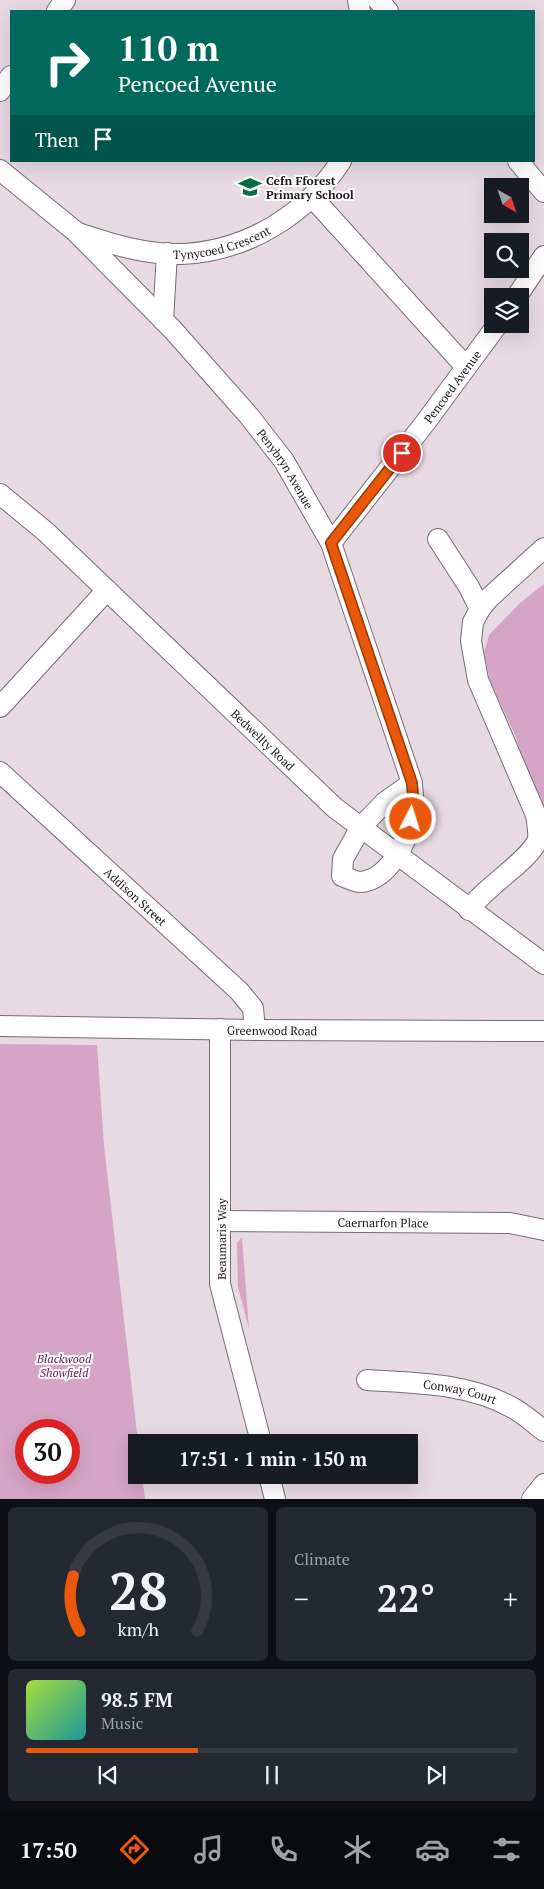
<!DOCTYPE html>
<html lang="en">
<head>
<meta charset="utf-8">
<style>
  :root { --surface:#171b24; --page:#242831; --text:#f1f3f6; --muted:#9ea1a6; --line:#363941; --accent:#ea580c }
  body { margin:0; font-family:"PT Serif",serif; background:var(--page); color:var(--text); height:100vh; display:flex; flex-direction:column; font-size:19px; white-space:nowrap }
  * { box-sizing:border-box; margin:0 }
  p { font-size:16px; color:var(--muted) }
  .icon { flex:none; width:28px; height:28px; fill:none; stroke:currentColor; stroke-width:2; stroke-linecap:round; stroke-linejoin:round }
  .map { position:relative; height:1499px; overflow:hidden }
  .details { display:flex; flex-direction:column; gap:8px; padding:8px; background:#0d0f14; flex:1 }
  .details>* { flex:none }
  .hud { position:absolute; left:10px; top:10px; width:525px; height:152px; border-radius:0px; box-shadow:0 5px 20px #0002; background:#00695c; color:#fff; overflow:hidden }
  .needle { width:32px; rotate:140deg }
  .controls { position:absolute; left:484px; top:178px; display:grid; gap:10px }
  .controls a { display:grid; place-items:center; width:45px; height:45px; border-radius:0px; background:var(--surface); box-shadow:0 5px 20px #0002; font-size:25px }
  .speed { position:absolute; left:15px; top:1419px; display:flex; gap:10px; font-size:25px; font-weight:700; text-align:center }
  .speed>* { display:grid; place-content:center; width:65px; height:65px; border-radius:50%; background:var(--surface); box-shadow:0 5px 20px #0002; line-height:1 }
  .speed .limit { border:8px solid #d22; background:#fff; color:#111 }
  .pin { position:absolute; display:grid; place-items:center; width:42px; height:42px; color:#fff; margin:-21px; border:2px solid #fff; border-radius:50%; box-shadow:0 1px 5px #0007 }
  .me { position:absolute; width:55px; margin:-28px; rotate:5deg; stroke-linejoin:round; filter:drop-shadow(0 0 4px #0008) }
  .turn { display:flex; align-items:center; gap:18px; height:105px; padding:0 25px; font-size:22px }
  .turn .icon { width:65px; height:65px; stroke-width:2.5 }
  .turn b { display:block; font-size:35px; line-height:42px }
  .then { display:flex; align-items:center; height:48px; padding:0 25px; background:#0003; gap:10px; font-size:19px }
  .big { font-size:38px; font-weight:700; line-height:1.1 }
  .details .card { flex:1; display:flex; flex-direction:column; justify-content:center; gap:8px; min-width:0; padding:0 18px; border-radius:8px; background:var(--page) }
  .details .dial { align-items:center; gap:0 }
  .dial svg { height:130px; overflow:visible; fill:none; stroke:var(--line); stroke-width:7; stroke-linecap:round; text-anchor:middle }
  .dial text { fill:var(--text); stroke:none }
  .song { display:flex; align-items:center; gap:15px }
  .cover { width:60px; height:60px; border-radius:8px; background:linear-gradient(135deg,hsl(80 70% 55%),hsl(180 70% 35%)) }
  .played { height:5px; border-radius:2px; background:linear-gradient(90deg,var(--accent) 35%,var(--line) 35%) }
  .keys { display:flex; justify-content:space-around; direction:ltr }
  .heat { display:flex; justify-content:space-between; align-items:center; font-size:28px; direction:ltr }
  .details .tiles { flex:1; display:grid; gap:8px; grid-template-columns:1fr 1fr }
  .card:last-child { grid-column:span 2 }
  .trip { position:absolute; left:128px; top:1434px; width:290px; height:50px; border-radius:0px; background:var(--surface); box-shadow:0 5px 20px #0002; font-weight:700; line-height:50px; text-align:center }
  .tabs { display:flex; height:80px; justify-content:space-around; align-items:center; background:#090b0e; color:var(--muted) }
  .tabs .icon { width:35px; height:35px }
  .tabs .current { color:var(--accent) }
  .tabs b { font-size:22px; color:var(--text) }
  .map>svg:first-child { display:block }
</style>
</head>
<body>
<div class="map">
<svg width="544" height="1499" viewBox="0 0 544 1499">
  <rect width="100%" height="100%" fill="#e8dae3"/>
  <path fill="#d6a5c6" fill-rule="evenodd" d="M544 584V810L529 778 515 735 490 681 484 653 489 635 520 603Z
    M0 1044 97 1045 104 1145 138 1442H136V1475H142L145 1499H0ZM26 1430H69V1472H26Z
    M242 1237V1238L249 1329 238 1287 237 1243Z"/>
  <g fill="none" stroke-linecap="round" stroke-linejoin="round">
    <defs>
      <g id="minor">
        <path d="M358 0 360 11"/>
        <path d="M378 0 388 11"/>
        <path d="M57 11 65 0"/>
        <path d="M0 91 11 76"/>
        <path d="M518 161 544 192"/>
        <path id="s1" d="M0 170 75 231 173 330 249 416 284 461 331 543 412 783C412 790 414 799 413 806 413 833 391 879 361 882 355 882 348 878 342 876L343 859 361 827 384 803 412 783"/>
        <path d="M312 197 466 367"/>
        <path id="s2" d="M78 233C111 244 146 255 182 254 247 251 306 215 341 161"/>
        <path d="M517 296 544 256"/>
        <path d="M163 320 167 253"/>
        <path id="s3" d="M0 494 46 532 335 808 544 964"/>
        <path d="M438 539 469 587 480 609 473 622 471 641 478 680 536 815C537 822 539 832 538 839 532 859 483 888 469 910"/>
        <path id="s4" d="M331 543 425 423 498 324"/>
        <path d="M480 609 489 598 544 548"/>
        <path d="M0 707 107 590"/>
        <path id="s5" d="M0 772 239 991 253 1008 255 1030"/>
        <path id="s6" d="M0 1026 255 1030 544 1031"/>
        <path d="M220 1029V1284L261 1442"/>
        <path id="s7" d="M221 1221 510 1223 544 1230"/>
        <path id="s8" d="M367 1380C415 1383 470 1383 513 1408 524 1414 534 1423 544 1431"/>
        <path d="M269 1475 275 1499"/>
        <path d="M532 1499 544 1484"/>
      </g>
    </defs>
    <use href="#minor" stroke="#786c74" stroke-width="22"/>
    <use href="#minor" stroke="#fff" stroke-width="20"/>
  </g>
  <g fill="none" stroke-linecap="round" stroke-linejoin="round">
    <defs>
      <path id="route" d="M402 453 331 543 412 783 414 808 411 819"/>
    </defs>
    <use href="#route" stroke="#983908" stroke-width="12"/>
    <use href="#route" stroke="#ea580c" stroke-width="9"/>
  </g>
  <defs>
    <symbol id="school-bare" viewBox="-9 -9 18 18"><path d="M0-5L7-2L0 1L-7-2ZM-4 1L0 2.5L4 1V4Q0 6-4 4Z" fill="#066e44" stroke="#fff" stroke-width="2.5" paint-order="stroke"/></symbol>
  </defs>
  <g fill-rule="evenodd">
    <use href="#school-bare" x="234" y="171" width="32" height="32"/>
  </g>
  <g text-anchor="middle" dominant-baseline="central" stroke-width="4" stroke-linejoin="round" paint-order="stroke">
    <g font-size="12" font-weight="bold" fill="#1f1a1d" stroke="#fff" text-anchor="start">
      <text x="266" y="180">Cefn Fforest<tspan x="266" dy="14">Primary School</tspan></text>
    </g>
    <g font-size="12" fill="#1f1a1d" stroke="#fff">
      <text stroke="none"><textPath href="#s2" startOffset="148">Tynycoed Crescent</textPath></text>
      <text stroke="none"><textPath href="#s4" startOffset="198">Pencoed Avenue</textPath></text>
      <text stroke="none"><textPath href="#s1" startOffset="415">Penybryn Avenue</textPath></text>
      <text stroke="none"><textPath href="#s3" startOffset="360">Bedwellty Road</textPath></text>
      <text stroke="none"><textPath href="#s5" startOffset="184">Addison Street</textPath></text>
      <text stroke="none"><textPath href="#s6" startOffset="272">Greenwood Road</textPath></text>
      <text stroke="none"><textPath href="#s7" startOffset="162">Caernarfon Place</textPath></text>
      <text transform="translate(221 1239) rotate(-90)">Beaumaris Way</text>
      <text stroke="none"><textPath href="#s8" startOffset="94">Conway Court</textPath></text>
    </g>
    <g font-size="12" font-style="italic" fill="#611850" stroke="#fff">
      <text x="64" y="1358">Blackwood<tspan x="64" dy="14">Showfield</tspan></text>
    </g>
  </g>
</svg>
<div class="controls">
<a><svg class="needle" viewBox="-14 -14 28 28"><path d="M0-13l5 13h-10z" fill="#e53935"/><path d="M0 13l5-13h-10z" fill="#9ea1a6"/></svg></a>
<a><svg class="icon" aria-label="search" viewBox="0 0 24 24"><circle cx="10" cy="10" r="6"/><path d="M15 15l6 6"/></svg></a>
<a><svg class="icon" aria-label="layers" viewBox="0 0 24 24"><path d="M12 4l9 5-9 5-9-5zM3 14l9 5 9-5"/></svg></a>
</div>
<div class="speed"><div class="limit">30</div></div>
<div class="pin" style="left:402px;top:453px;background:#d93025"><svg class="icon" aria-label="arrive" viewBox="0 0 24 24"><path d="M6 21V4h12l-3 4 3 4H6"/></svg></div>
<svg class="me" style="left:411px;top:819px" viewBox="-20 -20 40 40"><circle r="17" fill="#ea580c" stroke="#fff" stroke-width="3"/><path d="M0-11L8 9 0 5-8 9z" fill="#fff"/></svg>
<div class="trip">17:51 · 1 min · 150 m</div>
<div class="hud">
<div class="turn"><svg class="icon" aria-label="right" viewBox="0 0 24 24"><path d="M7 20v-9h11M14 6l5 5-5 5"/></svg><div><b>110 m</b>Pencoed Avenue</div></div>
<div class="then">Then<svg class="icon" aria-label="arrive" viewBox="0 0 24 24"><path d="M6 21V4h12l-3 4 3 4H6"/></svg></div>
</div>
</div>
<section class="details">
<div class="tiles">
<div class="card dial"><svg viewBox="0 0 100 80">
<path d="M14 69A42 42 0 1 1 86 69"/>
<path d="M14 69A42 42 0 0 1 10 35" stroke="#ea580c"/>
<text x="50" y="56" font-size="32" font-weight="700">28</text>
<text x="50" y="72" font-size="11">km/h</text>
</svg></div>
<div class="card"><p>Climate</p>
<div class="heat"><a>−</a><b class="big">22°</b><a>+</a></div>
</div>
<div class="card">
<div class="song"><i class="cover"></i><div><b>98.5 FM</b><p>Music</p></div></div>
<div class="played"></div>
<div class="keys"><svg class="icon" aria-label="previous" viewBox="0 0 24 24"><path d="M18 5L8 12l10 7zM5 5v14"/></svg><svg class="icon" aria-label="pause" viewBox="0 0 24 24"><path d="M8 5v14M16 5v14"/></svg><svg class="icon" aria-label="next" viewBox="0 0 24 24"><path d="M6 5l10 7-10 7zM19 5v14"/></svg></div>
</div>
</div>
</section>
<nav class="tabs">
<b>17:50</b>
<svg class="icon current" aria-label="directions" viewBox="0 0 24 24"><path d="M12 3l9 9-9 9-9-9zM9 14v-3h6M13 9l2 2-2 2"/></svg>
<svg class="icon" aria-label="music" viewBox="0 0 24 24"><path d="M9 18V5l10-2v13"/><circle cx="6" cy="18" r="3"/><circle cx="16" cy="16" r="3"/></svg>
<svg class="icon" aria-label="phone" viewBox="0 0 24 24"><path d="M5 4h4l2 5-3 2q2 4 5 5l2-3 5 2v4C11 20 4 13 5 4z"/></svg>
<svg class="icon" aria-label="climate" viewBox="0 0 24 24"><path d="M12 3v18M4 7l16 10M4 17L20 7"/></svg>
<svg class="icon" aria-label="car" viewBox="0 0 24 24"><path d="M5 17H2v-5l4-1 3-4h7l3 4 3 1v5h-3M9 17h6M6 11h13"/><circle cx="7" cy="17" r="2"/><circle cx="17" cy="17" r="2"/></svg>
<svg class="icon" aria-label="filters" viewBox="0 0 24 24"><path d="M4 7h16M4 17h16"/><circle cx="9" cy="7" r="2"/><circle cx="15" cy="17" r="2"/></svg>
</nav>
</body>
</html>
